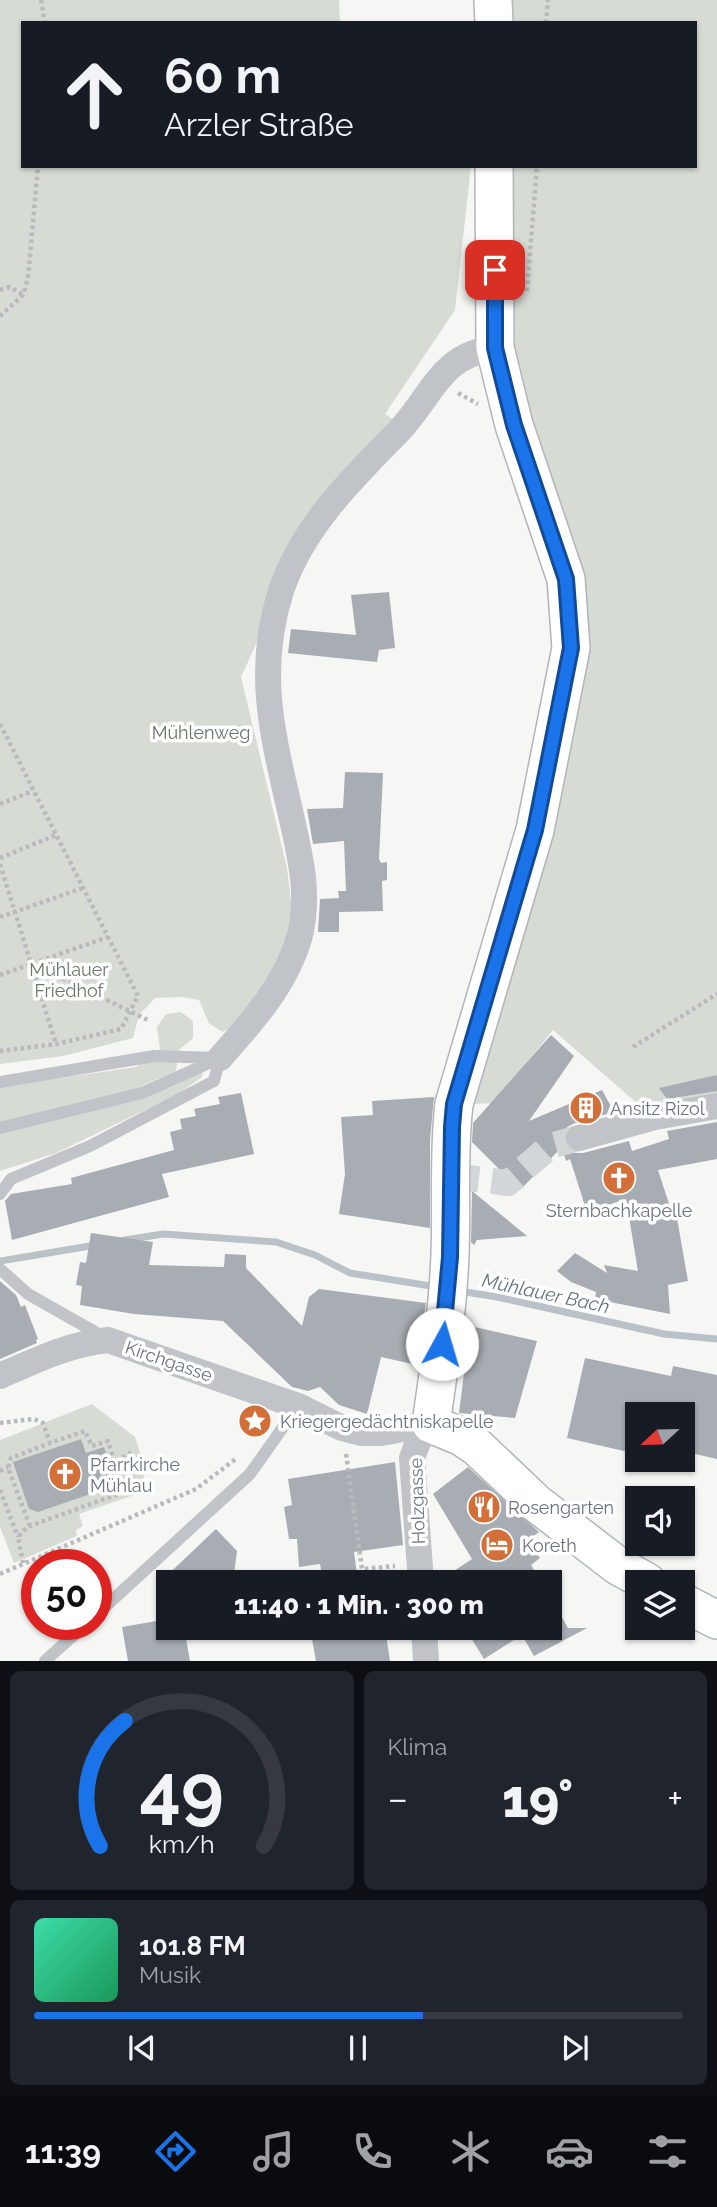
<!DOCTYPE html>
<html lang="de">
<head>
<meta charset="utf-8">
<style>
  :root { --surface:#171b24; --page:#20242c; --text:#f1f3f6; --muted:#9ea1a6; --line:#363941; --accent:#1a73e8 }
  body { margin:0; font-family:Raleway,sans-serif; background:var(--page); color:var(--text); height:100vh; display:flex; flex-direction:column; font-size:26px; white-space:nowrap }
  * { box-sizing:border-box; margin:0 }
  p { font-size:23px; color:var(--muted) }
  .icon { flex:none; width:38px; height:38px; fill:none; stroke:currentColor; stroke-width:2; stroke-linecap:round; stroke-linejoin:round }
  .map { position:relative; height:1661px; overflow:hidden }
  .sheet { display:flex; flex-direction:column; gap:10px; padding:10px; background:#0d0f14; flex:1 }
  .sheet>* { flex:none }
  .top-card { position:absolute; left:21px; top:21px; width:676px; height:147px; border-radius:0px; box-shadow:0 2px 5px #0004; background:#171b24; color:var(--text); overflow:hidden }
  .needle { width:46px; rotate:248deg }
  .buttons { position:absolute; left:625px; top:1402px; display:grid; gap:14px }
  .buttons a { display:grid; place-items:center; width:70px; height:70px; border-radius:0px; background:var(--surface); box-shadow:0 2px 5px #0004; font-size:35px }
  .speed { position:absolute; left:21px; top:1549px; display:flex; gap:14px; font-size:35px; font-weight:700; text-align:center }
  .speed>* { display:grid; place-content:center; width:91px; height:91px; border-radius:50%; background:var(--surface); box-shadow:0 2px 5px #0004; line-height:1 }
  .speed .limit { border:10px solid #d22; background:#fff; color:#111 }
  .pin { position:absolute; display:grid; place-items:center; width:60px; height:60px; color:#fff; margin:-30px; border-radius:14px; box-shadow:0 4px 10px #0006 }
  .me { position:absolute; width:77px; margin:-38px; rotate:6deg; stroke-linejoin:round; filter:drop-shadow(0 0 5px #0008) }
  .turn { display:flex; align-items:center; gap:24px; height:147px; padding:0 28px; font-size:32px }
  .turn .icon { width:91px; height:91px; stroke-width:2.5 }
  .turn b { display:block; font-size:49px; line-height:60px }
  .big { font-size:52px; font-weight:800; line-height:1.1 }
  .sheet .card { flex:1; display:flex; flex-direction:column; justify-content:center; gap:10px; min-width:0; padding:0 24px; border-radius:10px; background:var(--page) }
  .sheet .dial { align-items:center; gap:0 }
  .dial svg { height:182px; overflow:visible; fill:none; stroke:var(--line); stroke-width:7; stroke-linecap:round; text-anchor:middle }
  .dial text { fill:var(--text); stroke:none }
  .song { display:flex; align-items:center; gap:21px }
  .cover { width:84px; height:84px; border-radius:10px; background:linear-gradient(135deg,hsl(160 70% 55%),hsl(150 70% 35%)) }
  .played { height:7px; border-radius:4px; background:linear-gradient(90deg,var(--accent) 60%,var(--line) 60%) }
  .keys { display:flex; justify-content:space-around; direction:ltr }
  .heat { display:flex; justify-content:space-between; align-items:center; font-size:38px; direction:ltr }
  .sheet .tiles { flex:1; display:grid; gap:10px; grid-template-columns:1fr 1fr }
  .card:last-child { grid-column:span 2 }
  .trip { position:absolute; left:156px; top:1570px; width:406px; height:70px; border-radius:0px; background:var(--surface); box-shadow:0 2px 5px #0004; font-weight:800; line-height:70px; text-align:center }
  .dock { display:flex; height:112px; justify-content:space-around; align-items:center; background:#090b0e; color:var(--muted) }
  .dock .icon { width:49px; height:49px }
  .dock .current { color:var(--accent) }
  .dock b { font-size:32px; color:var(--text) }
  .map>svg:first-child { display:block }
</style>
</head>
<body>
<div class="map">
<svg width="717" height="1661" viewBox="0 0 717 1661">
  <rect width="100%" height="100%" fill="#f6f7f4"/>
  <path fill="#d6dbd4" d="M0 0H339L340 23H23V166H471L455 310 385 414 403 426 299 550 241 677 287 868 293 920 277 970 239 1024 222 1032 209 1023 199 1000 182 997 155 998 139 1015 133 1038 63 1056 0 1064Z
    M501 0H717V1099L647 1112 553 1030 494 1103 470 1104 588 626 495 348 498 166H695V23H501Z
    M181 1012 193 1021V1038L179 1050 176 1071 141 1086 143 1097 203 1072 202 1077 178 1094 56 1153 0 1171V1087L136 1067 160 1049 157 1027 166 1014Z
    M92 1404 135 1437 146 1471 137 1494 79 1514 83 1526 76 1530 77 1536 14 1563 0 1527V1440Z"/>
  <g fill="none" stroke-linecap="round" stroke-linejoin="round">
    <path stroke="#bac2c8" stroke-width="7" d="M125 1240 163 1234 276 1242 315 1255 350 1273 437 1287
      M0 1261 96 1245
      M459 1291 497 1297 664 1334 717 1339"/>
  </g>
  <path fill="#a7adb3" d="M389 592 395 648 379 650 377 662 288 653 291 629 356 635 351 595Z
    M345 772 383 773 379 859 381 863 387 862V880L382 881 383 911 339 912V932H318L320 899 339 898 338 891H346L344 841 313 844 307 809 343 808Z
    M551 1035 574 1056 529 1121 602 1090 614 1112 575 1123 567 1127 564 1135V1143L568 1149 574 1153H583L629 1141 632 1151 669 1139 667 1131 717 1122V1159L658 1170 674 1219 677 1218 688 1281 668 1285 670 1314 595 1299 596 1292 571 1282 557 1271 575 1253 607 1273 604 1265 638 1271 626 1199 587 1212 570 1159 566 1161 562 1147 520 1190 472 1142 473 1123Z
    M717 1075V1091L667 1099 659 1088Z
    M241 1093 254 1154 162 1174 169 1197 12 1240 5 1201 11 1194 72 1184 71 1178 174 1150 170 1132 182 1129 180 1119 196 1116 194 1109 220 1104 218 1097Z
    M434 1097 430 1140V1228L339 1214 345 1174 341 1117 373 1115 372 1101Z
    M472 1191 527 1236 477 1240 474 1245 471 1242Z
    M91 1233 153 1242 149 1265 224 1267 225 1254 246 1255V1268L302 1326 309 1297 319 1289 426 1303 417 1365 381 1357 367 1414 339 1405 320 1387 308 1391 292 1387 223 1321 134 1314 80 1305 82 1286 76 1285 80 1262 86 1263Z
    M0 1281 16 1295 21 1307 25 1305 38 1339 36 1340 37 1343 0 1359Z
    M470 1326 537 1341 515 1418 459 1413Z
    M585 1358 671 1376 673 1366 717 1375V1459L682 1451V1414H637V1454L567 1438Z
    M81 1439 86 1453 104 1447 117 1485 38 1512 29 1509 13 1462Z
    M395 1462 403 1545 354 1552 358 1582H323L320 1564 299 1567 297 1539H289L284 1507 292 1505 288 1479Z
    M468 1467 539 1532 528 1540 540 1558 531 1565 542 1582H437L472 1559 433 1494Z
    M216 1529 237 1551 233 1582H160Z
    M550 1596 568 1628H587L534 1656 522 1635 484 1659 465 1628H550Z
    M168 1619V1628H184L190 1661H128L122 1627Z
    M310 1628H385L390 1661H316Z"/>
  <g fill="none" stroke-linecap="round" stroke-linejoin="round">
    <path stroke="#d3d6d8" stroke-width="26" stroke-dasharray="26 13" stroke-linecap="butt" d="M453 1176 508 1183 550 1146 579 1138"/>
    <defs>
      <path id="secondary" d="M493 0 494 23
        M494 166 495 348 514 425 566 579 571 648 535 830 454 1104C448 1153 452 1204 450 1254 448 1311 439 1368 431 1424L462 1437 477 1447 536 1503 618 1566 647 1582
        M682 1602 717 1620"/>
    </defs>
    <use href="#secondary" stroke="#b1b5ba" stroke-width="40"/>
    <path stroke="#b8babd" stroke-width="4.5" stroke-dasharray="3.5 3.5" stroke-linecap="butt" d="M41 0 45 23
      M546 23 548 0
      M0 290 10 287 23 295
      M527 291 537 166
      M0 316 23 295 28 278 38 166
      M458 393 478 404
      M0 724 138 996 121 1029 56 1044 0 1051
      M0 804 33 791
      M0 858 56 835
      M0 864 56 1044
      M0 917 83 888
      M31 963 150 1021
      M0 975 108 937
      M633 1047 717 994
      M0 1423 34 1419 43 1423 50 1443 85 1431 92 1446 108 1441 124 1492 27 1527 18 1537 23 1563
      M346 1454 362 1569 395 1566
      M110 1464 132 1452
      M0 1471 8 1468
      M0 1490 18 1537
      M30 1526 8 1468 11 1458 50 1443
      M0 1574 196 1489 237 1458"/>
    <path stroke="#c0c3c7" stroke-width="12" d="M0 1082 154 1056 216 1058
      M0 1128 142 1093 220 1058
      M0 1194 11 1179 90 1146 214 1081 220 1058
      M0 1269 28 1294 102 1336
      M96 1615 250 1474 298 1406
      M45 1661 86 1624"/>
    <path stroke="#c0c3c7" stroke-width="26" d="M220 1058C253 1021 287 983 300 935 310 894 300 855 291 815 273 736 255 672 281 591 302 527 353 478 399 431 433 395 440 355 495 348
      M579 1138 655 1117 717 1106
      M0 1376C36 1360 69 1344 108 1340L298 1406 342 1428 361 1433H381L431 1424
      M421 1582 412 1458 418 1442 431 1424
      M424 1628 426 1661"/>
    <use href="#secondary" stroke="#fff" stroke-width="37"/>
  </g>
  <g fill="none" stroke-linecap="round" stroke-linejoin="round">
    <defs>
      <path id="route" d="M442 1344 450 1257 452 1127 454 1104 535 830 571 648 566 579 514 425 495 348V270"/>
    </defs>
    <use href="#route" stroke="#114b97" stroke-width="18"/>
    <use href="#route" stroke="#1a73e8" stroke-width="12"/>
  </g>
  <defs>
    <symbol id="building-disc" viewBox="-11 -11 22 22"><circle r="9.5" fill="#d36f38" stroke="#fff"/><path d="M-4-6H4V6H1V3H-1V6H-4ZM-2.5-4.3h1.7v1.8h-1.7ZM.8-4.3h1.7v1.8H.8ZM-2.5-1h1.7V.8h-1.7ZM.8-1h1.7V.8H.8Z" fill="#fff"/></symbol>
    <symbol id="church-disc" viewBox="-11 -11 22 22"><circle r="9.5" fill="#d36f38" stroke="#fff"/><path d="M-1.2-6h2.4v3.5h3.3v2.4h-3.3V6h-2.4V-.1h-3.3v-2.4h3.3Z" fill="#fff"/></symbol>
    <symbol id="sight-disc" viewBox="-11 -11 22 22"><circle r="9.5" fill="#d36f38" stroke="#fff"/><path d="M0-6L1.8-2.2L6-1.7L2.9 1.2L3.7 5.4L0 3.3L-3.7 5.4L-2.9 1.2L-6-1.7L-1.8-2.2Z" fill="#fff"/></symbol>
    <symbol id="restaurant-disc" viewBox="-11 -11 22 22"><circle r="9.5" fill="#d36f38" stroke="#fff"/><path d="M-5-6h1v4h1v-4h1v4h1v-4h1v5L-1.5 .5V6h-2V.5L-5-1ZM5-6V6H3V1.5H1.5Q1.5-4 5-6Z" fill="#fff"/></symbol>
    <symbol id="hotel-disc" viewBox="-11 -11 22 22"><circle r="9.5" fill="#d36f38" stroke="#fff"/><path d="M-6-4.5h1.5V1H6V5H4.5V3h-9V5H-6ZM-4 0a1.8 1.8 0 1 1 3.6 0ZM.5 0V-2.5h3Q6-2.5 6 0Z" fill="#fff"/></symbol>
  </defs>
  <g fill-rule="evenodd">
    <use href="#building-disc" x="567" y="1089" width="38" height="38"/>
    <use href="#church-disc" x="600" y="1159" width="38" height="38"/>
    <use href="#sight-disc" x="236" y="1402" width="38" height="38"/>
    <use href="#church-disc" x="46" y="1455" width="38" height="38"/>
    <use href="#restaurant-disc" x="465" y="1488" width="38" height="38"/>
    <use href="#hotel-disc" x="478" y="1526" width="38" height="38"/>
  </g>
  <g text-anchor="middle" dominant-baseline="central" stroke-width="7" stroke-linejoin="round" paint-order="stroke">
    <g font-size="18" fill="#687a67" stroke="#fff">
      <text x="201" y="732">Mühlenweg</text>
      <text x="69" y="969">Mühlauer<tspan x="69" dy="21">Friedhof</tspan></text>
    </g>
    <g font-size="18" fill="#697482" stroke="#fff" text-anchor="start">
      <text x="610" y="1108">Ansitz Rizol</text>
      <text x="619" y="1210" text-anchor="middle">Sternbachkapelle</text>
      <text x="280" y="1421">Kriegergedächtniskapelle</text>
      <text x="90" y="1464">Pfarrkirche<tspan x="90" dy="21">Mühlau</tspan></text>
      <text x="508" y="1507">Rosengarten</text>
      <text x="522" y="1545">Koreth</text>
    </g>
    <g font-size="18" fill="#697482" stroke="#fff">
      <text transform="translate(169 1361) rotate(19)">Kirchgasse</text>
      <text transform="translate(417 1501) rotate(-92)">Holzgasse</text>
    </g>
    <g font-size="19" font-style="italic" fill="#64747f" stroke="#fff">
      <text transform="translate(546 1293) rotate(12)">Mühlauer Bach</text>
    </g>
  </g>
</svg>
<div class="buttons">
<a><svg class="needle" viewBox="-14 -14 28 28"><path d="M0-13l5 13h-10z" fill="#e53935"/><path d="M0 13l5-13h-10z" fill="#9ea1a6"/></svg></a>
<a><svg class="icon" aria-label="sound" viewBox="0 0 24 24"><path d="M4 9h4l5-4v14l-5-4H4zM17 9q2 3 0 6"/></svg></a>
<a><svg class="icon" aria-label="layers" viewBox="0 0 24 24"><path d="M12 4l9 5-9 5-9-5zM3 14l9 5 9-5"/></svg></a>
</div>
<div class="speed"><div class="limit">50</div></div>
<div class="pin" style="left:495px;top:270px;background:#d93025"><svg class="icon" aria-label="arrive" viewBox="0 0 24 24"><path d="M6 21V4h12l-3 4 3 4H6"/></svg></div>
<svg class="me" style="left:442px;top:1344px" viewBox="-20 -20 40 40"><circle r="19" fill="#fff"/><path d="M0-13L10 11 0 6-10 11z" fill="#1a73e8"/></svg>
<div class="trip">11:40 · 1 Min. · 300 m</div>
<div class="top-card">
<div class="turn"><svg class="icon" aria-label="ahead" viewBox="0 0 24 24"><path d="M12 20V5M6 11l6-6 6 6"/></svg><div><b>60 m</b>Arzler Straße</div></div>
</div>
</div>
<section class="sheet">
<div class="tiles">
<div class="card dial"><svg viewBox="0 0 100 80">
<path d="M14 69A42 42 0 1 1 86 69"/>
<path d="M14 69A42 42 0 0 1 25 14" stroke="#1a73e8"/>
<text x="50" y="56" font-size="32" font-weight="700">49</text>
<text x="50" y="72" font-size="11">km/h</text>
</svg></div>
<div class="card"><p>Klima</p>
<div class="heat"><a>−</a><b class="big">19°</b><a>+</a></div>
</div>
<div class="card">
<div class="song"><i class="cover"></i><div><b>101.8 FM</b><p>Musik</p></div></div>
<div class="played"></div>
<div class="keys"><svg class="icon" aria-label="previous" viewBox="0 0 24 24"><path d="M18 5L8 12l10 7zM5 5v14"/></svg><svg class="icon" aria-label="pause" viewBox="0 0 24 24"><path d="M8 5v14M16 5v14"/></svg><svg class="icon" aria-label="next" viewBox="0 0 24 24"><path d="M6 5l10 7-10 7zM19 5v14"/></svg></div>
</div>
</div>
</section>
<nav class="dock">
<b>11:39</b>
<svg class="icon current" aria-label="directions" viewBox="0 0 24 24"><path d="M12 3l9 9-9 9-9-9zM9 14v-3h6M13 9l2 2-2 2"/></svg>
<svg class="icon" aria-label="music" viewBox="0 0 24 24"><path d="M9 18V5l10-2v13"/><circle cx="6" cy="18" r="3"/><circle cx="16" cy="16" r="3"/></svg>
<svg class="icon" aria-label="phone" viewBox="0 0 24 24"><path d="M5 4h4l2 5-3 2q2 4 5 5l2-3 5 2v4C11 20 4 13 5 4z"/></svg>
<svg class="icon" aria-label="climate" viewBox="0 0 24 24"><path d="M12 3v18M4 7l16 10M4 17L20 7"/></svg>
<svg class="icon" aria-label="car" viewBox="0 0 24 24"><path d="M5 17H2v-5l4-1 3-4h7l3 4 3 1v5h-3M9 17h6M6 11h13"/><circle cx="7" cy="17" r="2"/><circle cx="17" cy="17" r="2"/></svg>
<svg class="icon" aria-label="filters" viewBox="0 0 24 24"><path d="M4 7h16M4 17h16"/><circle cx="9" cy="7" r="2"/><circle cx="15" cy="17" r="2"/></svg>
</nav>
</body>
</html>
